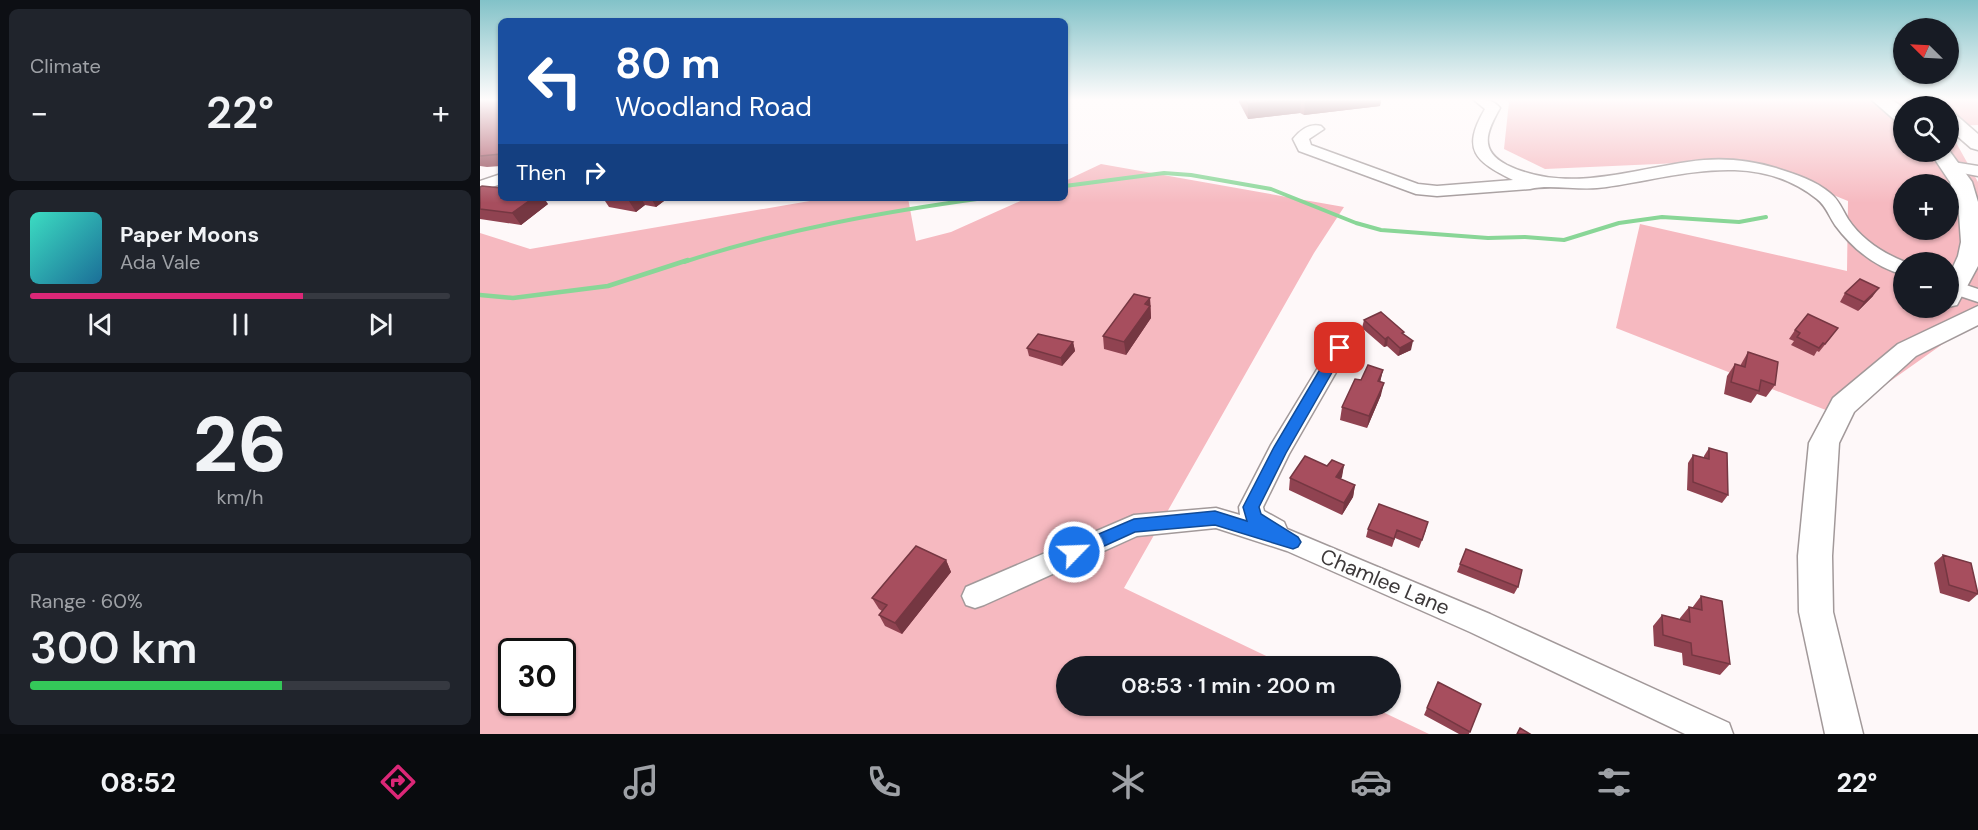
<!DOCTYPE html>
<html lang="en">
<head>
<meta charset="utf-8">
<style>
  :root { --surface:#171b24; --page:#20242c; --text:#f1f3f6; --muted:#9ea1a6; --line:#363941; --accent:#db2777 }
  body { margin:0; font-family:"DM Sans",sans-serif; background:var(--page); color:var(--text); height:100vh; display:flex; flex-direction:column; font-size:22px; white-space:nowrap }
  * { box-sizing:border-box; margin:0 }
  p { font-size:20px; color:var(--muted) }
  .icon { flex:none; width:33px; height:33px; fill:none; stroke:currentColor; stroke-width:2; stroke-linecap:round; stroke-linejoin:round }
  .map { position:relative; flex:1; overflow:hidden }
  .details { display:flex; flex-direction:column; gap:9px; padding:9px; background:#0d0f14; width:480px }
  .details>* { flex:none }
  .hud { position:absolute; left:18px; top:18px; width:570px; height:183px; border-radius:9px; box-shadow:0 2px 4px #0004; background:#1a4fa0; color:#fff; overflow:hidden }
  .needle { width:39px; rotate:294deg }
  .buttons { position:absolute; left:1413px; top:18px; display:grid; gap:12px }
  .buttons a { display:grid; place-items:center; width:66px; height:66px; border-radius:50%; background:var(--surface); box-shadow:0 2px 4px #0004; font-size:30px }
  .speed { position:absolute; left:18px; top:638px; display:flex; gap:12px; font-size:30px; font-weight:700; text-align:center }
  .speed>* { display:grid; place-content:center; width:78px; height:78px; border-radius:50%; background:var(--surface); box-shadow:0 2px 4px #0004; line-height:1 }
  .speed .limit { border:3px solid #111; border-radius:9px; background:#fff; color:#111 }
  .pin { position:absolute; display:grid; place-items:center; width:51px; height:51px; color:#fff; margin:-26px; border-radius:12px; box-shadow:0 3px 9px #0006 }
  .me { position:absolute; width:66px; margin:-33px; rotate:66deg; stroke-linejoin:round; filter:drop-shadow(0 0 4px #0008) }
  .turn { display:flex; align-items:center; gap:21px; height:126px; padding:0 18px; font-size:27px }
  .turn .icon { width:78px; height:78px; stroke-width:2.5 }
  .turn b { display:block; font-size:42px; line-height:51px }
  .then { display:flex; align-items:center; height:57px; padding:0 18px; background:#0003; gap:12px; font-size:22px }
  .big { font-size:45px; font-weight:600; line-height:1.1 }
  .details .card { flex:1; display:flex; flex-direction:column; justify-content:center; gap:9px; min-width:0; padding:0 21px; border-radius:9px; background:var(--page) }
  .details .dial { align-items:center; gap:0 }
  .dial b { font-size:78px; line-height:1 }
  .song { display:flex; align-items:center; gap:18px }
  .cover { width:72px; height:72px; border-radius:9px; background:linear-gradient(135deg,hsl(170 70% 55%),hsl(200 70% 35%)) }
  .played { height:6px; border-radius:3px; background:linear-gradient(90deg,var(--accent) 65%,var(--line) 65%) }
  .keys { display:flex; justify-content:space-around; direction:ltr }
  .heat { display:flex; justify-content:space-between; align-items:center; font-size:33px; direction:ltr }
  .charge { height:9px; border-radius:4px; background:linear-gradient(90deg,#34c759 60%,var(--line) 0) }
  .trip { position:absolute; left:576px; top:656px; width:345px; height:60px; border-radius:30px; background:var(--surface); box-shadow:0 2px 4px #0004; font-weight:600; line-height:60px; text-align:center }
  .dock { display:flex; height:96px; justify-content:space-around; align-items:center; background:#090b0e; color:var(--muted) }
  .dock .icon { width:42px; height:42px }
  .dock .selected { color:var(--accent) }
  .dock b { font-size:27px; color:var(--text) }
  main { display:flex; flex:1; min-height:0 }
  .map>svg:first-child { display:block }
</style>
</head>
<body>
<main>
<section class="details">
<div class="card"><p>Climate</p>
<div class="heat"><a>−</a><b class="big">22°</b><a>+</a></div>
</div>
<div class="card">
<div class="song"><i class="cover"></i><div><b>Paper Moons</b><p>Ada Vale</p></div></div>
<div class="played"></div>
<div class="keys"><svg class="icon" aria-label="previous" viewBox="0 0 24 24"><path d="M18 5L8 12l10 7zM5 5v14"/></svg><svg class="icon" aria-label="pause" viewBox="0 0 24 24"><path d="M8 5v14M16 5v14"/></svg><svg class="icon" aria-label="next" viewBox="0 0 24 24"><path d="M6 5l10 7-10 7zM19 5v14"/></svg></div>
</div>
<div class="card dial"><b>26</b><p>km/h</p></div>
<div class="card"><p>Range · 60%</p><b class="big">300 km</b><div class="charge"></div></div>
</section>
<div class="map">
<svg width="1498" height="734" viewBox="0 0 1498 734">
  <rect width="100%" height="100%" fill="#fef8f9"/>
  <path fill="#f6b9c0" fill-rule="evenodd" d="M1026 100H1498V125L1469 126 1468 106H1424V152H1468L1469 130 1498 182V319L1361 416 1136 328 1160 224 1367 271 1368 201 1267 160 1065 169 1024 149 1029 102ZM1424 184H1468V230H1424ZM1424 262H1468V308H1424Z
    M621 164 864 207 834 253 644 588 807 666H586V705H888L949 734H0V233L50 249 347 198H428L436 241 471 232 547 198H585V181ZM32 651H82V702H32Z"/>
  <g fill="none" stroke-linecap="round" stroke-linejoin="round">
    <path stroke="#89d697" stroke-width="4" d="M585 186 684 173 711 175 791 189 876 223 901 230 1008 238 1045 237 1084 240 1139 223 1182 217 1259 222 1286 217
      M204 262C302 230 402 212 504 198"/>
    <path stroke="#89d697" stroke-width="4.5" d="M0 295 33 298 128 286 208 260"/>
    <defs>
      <path id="minor" d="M994 100C1005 100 1013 99 1020 108 1007 131 998 150 1027 165 1091 196 1158 166 1224 160 1248 158 1273 161 1296 168 1315 174 1335 180 1350 193 1359 200 1362 209 1368 219 1382 240 1403 253 1425 262H1424V275C1395 267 1372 248 1355 225 1349 216 1346 206 1337 199 1271 146 1190 180 1117 188 1096 190 1068 184 1050 189L957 196 936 194 819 151 813 139C820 130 830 123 841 126L844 129 829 139 831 145 938 184 957 186 1033 180C995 161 981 150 1005 109Z
        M1473 162 1498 166V176L1467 170 1465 167 1467 164Z
        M21 174V184L0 191V181Z
        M1468 279 1498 289V302L1468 292Z
        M860 341 867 343 870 348 809 454 783 507 784 511 804 522 807 529 1010 614 1249 723 1253 734H1205L990 632 807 551 736 528 657 536 504 605 495 608 486 605 482 596 486 587 654 515 736 508 760 515 759 507 791 445 853 343Z"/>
      <path id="major" d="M1392 100H1412L1424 108V124L1417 122Z
        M1436 100H1458L1464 106H1443Z
        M1468 112 1475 114 1498 134V150L1491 148 1468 128Z
        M1468 149 1492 182 1498 202V266L1477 305 1468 307V278L1478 256 1481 242 1479 214 1470 182 1450 152H1468Z
        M1498 306V325L1436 356 1374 412 1359 443 1352 556 1353 612 1383 734H1345L1319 612 1318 556 1329 443 1353 398 1418 344Z"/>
    </defs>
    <use href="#minor" stroke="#a2999a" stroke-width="3"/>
    <use href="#major" stroke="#a2999a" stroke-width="3"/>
    <use href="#minor" fill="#fff" fill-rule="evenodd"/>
    <use href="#major" fill="#fff" fill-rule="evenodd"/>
  </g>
  <path fill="#904351" d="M0 100H21V166L7 167 0 166Z
    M759 100H901L900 106 824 115 820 113 768 119 759 102Z
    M0 187 68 204 41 225 0 219Z
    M123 198H188L176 207 165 205 156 212 129 207Z
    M1365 293 1393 296 1378 311 1360 302Z
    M670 298 671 318 646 355 624 349 623 336Z
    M884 320 923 334 931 350 918 356 907 346 904 347 882 328Z
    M1315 330 1352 336 1339 352 1337 351 1334 356 1311 345 1314 341 1309 339Z
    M593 342 595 351 582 366 549 356 547 348Z
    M1268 352 1295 385 1286 397 1277 394 1271 403 1244 394 1247 376 1255 364 1260 366Z
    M903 370 900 382 901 395 887 428 860 420 862 407 881 380Z
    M1229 448 1248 495 1242 503 1207 490 1208 463 1213 455 1224 458V456Z
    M864 465 861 479 875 485 873 497 862 515 809 490 810 478Z
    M888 529 946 530 939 548 915 538 912 547 886 537Z
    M986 549 1038 587 1034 594 977 572Z
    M1463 555 1498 594 1489 602 1460 593 1454 563Z
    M466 560 471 572 422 634 405 626 399 615 402 611 399 609 392 598Z
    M1221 596 1250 664 1240 675 1203 665 1202 653 1174 646 1173 626 1182 615 1200 620V618L1209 607 1212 608Z
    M958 682 1001 704 989 734H979L944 715Z"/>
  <path fill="#753742" d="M807 100H821L820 113 768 119V104Z
    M833 100H901L900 106 824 115 825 101Z
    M53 198H64L68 204 41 225 32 213Z
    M147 198H161L165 205 156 212Z
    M171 198H188L176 207Z
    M1399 288 1393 296 1378 311 1384 302Z
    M670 298 671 318 646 355 644 342Z
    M908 337 907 346 904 347 905 339Z
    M933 341 931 350 918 356 920 348Z
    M593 342 595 351 582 366 581 358Z
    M903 370 900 382 898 381Z
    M904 383 901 395 887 428 889 416Z
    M864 465 862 477 854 489 856 477Z
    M875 485 873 497 862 515 864 503Z
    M466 560 471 572 422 634 415 623Z"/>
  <path fill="#a74e5e" stroke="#753742" stroke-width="1.5" d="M0 100H21V154L0 156Z
    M766 100H807L768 104Z
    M2 186 21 188V198H53L32 213 0 209V187Z
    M1380 279 1399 288 1384 302 1365 293Z
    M654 294 670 298 665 304 670 306 644 342 623 336Z
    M901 312 924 332 922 333 933 341 920 348 908 337 905 339 884 320Z
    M1328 314 1358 328 1345 344 1343 343 1339 348 1317 337 1320 333 1315 330Z
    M558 334 593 342 581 358 547 348Z
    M1268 352 1298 362 1295 385 1281 380 1279 391 1251 382 1255 364 1265 367Z
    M888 365 903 370 898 381 904 383 889 416 862 407 875 379 881 380Z
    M1229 448 1247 453 1248 495 1213 482V455L1229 459Z
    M825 456 847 466 852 460 864 465 856 477 875 485 864 503 810 478Z
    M899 504 948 522 942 540 917 530 914 539 888 529Z
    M436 546 466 560 415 623 399 615 407 605 392 598Z
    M986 549 1042 570 1038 587 980 564Z
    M1463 555 1491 563 1498 594 1469 585Z
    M1221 596 1242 601 1250 664 1212 655 1211 643 1183 635 1182 615 1210 622 1209 607 1222 610Z
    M958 682 1001 704 990 732 947 708Z
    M1040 728 1050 734H1037Z"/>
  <linearGradient id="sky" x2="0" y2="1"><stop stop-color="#82c2c8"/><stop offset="0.49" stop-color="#fffcfc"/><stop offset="1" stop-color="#fffcfc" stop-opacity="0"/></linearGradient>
  <rect width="1498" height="203" fill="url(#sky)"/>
  <path fill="#1a73e8" stroke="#114b97" stroke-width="1.5" d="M860 343 866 348 806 453 779 507 781 514 818 537 821 542 818 547 813 549 735 525 655 532 600 557 594 560 588 557 586 552 588 547 654 519 735 511 767 521 763 507 794 447 855 344Z"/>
  <g text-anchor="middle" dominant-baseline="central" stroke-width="6" stroke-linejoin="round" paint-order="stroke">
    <g font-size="21" fill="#3d393a" stroke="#fff">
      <text transform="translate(905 582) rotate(23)">Chamlee Lane</text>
    </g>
  </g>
</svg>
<div class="buttons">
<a><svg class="needle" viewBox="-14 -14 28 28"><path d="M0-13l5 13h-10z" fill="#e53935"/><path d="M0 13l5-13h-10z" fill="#9ea1a6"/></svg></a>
<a><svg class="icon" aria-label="search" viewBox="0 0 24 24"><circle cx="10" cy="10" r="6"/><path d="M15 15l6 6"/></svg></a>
<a>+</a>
<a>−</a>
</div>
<div class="speed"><div class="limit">30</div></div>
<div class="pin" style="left:860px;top:348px;background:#d93025"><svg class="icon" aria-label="arrive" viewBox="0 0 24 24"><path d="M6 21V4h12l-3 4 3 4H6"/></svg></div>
<svg class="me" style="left:594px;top:552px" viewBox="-20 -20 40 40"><circle r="17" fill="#1a73e8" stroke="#fff" stroke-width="3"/><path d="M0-11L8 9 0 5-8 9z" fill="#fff"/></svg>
<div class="trip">08:53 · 1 min · 200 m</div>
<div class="hud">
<div class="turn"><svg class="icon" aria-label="left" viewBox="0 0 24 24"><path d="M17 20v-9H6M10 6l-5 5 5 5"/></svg><div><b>80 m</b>Woodland Road</div></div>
<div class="then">Then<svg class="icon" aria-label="right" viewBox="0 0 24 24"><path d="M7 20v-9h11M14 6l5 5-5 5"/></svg></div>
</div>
</div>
</main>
<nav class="dock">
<b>08:52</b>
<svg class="icon selected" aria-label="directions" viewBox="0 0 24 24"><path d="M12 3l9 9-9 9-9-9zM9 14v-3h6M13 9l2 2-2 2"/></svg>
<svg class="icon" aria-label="music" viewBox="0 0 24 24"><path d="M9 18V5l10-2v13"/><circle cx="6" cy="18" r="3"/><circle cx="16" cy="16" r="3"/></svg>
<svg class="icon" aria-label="phone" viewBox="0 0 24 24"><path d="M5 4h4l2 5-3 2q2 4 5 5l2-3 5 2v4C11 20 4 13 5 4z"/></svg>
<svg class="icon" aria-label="climate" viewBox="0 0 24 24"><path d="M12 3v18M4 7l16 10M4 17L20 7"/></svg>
<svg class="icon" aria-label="car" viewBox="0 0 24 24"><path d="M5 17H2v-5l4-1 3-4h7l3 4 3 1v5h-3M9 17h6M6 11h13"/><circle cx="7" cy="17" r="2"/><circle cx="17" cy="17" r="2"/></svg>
<svg class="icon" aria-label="filters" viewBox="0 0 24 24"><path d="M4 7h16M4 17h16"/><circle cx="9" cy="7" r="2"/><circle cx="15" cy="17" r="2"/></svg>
<b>22°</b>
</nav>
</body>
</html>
